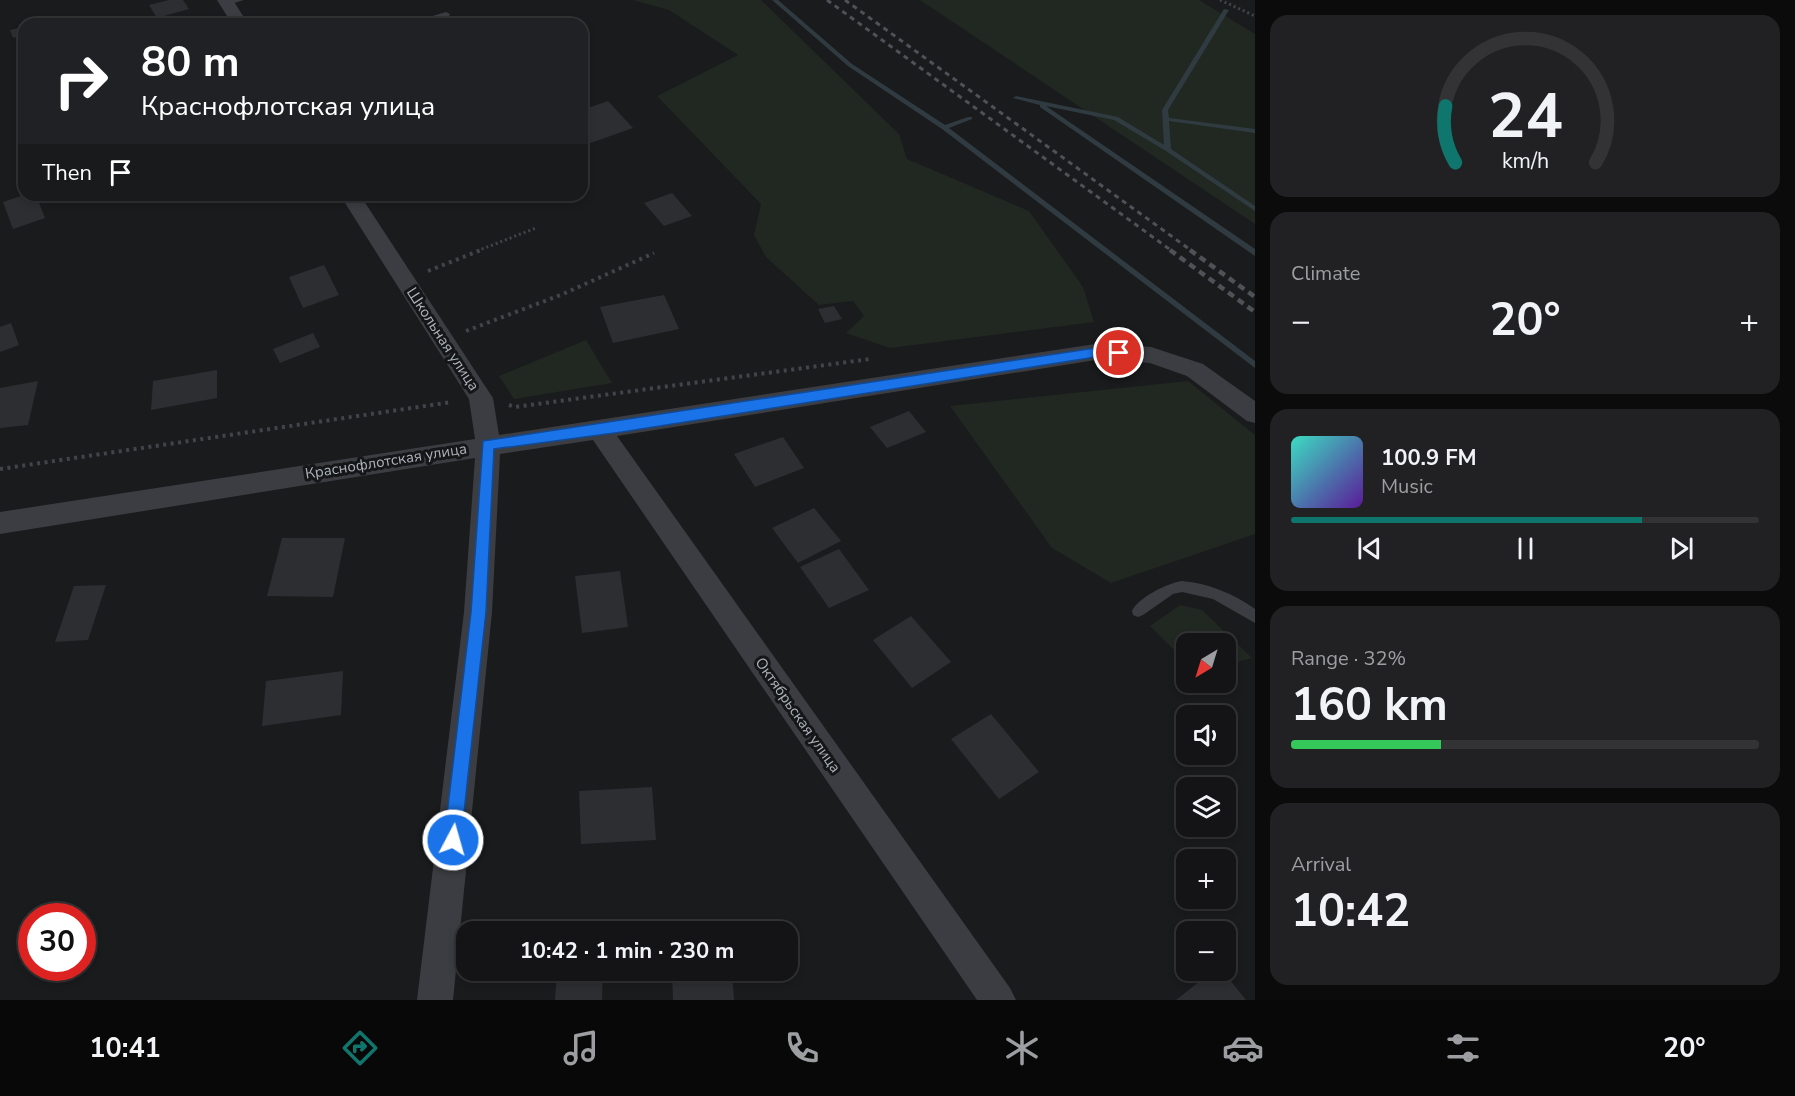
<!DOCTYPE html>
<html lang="en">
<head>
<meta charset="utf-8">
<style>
  :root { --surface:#141416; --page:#212123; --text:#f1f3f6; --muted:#9d9ea1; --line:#333335; --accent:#0f766e }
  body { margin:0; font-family:"Nunito Sans",sans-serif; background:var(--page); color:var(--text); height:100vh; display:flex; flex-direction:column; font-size:22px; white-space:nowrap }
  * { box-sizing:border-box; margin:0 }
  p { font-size:20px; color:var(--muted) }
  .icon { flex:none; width:33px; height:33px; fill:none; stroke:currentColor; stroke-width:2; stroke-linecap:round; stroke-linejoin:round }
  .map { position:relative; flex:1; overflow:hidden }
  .drawer { display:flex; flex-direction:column; gap:15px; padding:15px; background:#0b0b0c; width:540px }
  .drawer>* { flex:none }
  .banner { position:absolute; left:18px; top:18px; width:570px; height:183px; border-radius:18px; box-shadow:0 3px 9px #0003,0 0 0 2px var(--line); background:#202124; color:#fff; overflow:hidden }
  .needle { width:39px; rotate:218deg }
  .controls { position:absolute; left:1176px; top:633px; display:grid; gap:12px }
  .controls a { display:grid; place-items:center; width:60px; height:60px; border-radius:12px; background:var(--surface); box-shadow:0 3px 9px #0003,0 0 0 2px var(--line); font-size:30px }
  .speed { position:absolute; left:18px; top:903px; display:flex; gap:12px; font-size:30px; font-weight:700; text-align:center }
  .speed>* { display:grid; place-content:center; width:78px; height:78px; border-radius:50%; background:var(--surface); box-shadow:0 3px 9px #0003,0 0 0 2px var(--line); line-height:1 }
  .speed .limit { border:9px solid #d22; background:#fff; color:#111 }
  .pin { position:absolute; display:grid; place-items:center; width:51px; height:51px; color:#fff; margin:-26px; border:3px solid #fff; border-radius:50%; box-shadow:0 2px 6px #0007 }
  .me { position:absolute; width:66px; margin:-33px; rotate:6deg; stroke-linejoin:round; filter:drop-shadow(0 0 4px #0008) }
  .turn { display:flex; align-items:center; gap:21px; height:126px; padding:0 24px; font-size:27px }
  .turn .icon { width:78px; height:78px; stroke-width:2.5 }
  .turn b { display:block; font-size:42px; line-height:51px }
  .then { display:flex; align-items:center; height:57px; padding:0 24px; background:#0003; gap:12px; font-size:22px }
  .big { font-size:45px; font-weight:700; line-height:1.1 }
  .drawer .card { flex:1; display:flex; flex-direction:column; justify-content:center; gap:9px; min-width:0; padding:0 21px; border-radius:18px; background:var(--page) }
  .drawer .dial { align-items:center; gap:0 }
  .dial svg { height:156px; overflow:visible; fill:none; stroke:var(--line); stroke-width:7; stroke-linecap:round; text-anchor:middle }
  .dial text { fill:var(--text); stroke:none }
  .song { display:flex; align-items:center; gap:18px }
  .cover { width:72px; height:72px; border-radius:9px; background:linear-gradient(135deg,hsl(170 70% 55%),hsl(270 70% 35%)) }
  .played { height:6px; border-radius:3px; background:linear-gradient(90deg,var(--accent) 75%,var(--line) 75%) }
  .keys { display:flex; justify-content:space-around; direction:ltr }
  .heat { display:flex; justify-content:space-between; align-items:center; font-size:33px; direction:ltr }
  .charge { height:9px; border-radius:4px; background:linear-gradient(90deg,#34c759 32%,var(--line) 0) }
  .trip { position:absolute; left:456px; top:921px; width:342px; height:60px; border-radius:18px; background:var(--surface); box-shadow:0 3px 9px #0003,0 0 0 2px var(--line); font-weight:700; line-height:60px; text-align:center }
  .dock { display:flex; height:96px; justify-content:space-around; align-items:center; background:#080809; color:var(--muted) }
  .dock .icon { width:42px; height:42px }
  .dock .selected { color:var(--accent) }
  .dock b { font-size:27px; color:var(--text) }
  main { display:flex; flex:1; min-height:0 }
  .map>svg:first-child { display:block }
</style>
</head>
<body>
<main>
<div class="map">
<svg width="1255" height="1000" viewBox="0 0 1255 1000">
  <rect width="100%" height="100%" fill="#1a1b1d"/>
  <path fill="#202821" d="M633 0H761L899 134 907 159 1029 211 1083 287 1094 322 890 348 846 333 864 316 853 301 819 305 766 257 754 235 761 204 657 96 738 55 669 10Z
    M920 0H1199L1255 34V224Z
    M586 340 612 383 514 399 499 376Z
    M1188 381 1255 435V534L1111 583 1052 548 950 406Z
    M1180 605 1202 610 1252 658 1226 665V644H1186V662L1150 626Z"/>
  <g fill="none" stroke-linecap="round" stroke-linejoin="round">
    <path fill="#303b41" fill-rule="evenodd" d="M772 0H778L852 64 945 125 968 117H972V119L949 128 1255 361V368L942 129 848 66Z
      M1224 9 1229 10 1168 110 1169 118 1255 129V133L1169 121 1171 149 1255 206V211L1166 151 1114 120 1046 106 1255 249V256L1040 107V105L1013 98 1016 96 1118 117 1164 145 1162 110Z"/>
  </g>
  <path fill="#2d2e31" d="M169 0H183L189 9 157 18 149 5Z
    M24 27V35L13 38 10 30Z
    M608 101 633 128 582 146V110Z
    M672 193 692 216 664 226 644 203Z
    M24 195H36L45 218 13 229 3 202Z
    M324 265 339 295 303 308 289 277Z
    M664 295 679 329 613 343 600 307Z
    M834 306 842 319 825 323 818 309Z
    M11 323 19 345 0 352V327Z
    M313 333 320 347 280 363 273 349Z
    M217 370V398L151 410 153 381Z
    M38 381 28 425 0 428V388Z
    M909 411 926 432 887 448 870 427Z
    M783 437 804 468 755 487 734 454Z
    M814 508 841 541 798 563 772 528Z
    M282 538H345L333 597 267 596Z
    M839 549 869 590 829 608 800 567Z
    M620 571 628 627 582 633 575 576Z
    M106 585 88 640 55 642 74 586Z
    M911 616 951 662 912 688 873 640Z
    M343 671 341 715 262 726 266 681Z
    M991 714 1039 772 999 799 951 739Z
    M652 787 656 840 581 844 579 791Z
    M557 970H603L602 1000H555Z
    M672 970H732L734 1000H673Z
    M1214 970H1222L1246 1000H1176Z"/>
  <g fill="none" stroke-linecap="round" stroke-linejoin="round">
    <path stroke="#424449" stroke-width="3" stroke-dasharray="2 3" stroke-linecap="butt" d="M1220 0 1255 16
      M477 251 536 228"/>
    <path stroke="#424449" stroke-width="4" stroke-dasharray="3 4.5" stroke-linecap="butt" d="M428 271 481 250
      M466 331 563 294 654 253
      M509 405 515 407 870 359
      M0 469 452 402"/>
    <path fill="#3c3d42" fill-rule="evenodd" d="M230 0H244L227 5 223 3Z
      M446 12 450 14 449 16 419 24H406Z
      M1182 581C1208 583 1234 594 1255 609V623L1213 599 1182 592 1173 594 1143 615 1138 617 1133 615 1132 611C1138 598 1167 583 1182 581Z"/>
    <path fill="#3c3d42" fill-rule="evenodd" d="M217 0H233L248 24H232Z
      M340 195H360L489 392 493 398 499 435 1102 343 1151 347 1203 364 1255 401V423L1247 421 1187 376 1150 363 1102 359 617 436 1010 988 1016 1000H977L593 440 500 454 492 612 453 1000H417L464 612 475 458 0 534V512L475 439 469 399Z"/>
    <path stroke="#4f5157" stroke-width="3" stroke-dasharray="5 4.5" stroke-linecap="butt" d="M827 0 1172 251
      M845 0 1192 251"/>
    <path stroke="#4f5157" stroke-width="4.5" stroke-dasharray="7 5" stroke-linecap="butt" d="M1170 250 1255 312
      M1190 250 1255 297"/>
  </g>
  <path fill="#1a73e8" stroke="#114b97" stroke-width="1.5" d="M1102 347 1119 348 1125 353 1119 357 1102 356 622 432 494 449 486 612 461 840 459 846 453 849 447 846 444 840 471 612 483 441Z"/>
  <g text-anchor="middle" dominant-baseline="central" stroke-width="6" stroke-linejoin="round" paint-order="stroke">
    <g font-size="15" fill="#adb3bc" stroke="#151618">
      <text transform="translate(443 339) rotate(57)">Школьная улица</text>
      <text transform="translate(386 461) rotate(-9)">Краснофлотская улица</text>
      <text transform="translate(798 715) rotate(55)">Октябрьская улица</text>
    </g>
  </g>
</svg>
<div class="controls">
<a><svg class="needle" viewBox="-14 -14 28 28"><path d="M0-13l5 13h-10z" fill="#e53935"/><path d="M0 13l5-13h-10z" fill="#9d9ea1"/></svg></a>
<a><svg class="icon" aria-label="sound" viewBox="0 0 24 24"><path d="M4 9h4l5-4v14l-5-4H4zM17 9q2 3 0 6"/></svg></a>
<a><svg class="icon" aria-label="layers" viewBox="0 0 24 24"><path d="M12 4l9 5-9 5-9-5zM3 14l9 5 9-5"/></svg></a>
<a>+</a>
<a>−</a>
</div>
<div class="speed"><div class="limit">30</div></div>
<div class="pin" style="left:1119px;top:353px;background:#d93025"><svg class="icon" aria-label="arrive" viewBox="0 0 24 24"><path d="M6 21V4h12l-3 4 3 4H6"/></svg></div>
<svg class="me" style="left:453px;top:840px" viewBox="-20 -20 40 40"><circle r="17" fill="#1a73e8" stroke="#fff" stroke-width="3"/><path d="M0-11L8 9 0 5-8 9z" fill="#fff"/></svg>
<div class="trip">10:42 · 1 min · 230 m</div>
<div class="banner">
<div class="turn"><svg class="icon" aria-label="right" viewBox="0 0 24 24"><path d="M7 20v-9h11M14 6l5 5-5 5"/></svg><div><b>80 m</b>Краснофлотская улица</div></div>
<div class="then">Then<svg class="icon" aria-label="arrive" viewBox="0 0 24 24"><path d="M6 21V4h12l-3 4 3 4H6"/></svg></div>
</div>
</div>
<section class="drawer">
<div class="card dial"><svg viewBox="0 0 100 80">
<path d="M14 69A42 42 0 1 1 86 69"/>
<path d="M14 69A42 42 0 0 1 9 40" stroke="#0f766e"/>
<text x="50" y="56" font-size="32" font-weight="700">24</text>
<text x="50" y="72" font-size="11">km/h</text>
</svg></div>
<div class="card"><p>Climate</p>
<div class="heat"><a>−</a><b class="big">20°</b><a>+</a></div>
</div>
<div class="card">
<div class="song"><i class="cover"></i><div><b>100.9 FM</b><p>Music</p></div></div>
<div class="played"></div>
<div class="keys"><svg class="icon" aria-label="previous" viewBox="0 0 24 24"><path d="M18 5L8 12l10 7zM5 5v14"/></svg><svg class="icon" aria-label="pause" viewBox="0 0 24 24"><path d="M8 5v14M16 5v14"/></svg><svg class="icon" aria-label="next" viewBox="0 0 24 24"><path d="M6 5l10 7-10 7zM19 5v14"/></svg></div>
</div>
<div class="card"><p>Range · 32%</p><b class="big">160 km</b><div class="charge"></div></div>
<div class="card"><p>Arrival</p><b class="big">10:42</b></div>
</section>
</main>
<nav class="dock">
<b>10:41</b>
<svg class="icon selected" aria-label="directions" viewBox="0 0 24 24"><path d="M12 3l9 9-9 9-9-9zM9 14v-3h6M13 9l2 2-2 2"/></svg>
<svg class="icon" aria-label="music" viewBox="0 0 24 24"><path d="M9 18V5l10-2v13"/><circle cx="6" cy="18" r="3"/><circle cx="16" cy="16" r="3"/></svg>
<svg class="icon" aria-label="phone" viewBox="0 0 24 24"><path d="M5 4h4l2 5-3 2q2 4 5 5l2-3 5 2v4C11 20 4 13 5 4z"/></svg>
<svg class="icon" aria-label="climate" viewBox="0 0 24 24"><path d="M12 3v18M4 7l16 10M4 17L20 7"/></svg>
<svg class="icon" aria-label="car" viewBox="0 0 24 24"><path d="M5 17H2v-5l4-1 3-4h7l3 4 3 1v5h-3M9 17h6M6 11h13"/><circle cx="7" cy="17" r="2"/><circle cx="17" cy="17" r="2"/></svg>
<svg class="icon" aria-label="filters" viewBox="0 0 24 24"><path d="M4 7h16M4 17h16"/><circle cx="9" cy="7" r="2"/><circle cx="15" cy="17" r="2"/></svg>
<b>20°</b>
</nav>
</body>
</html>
